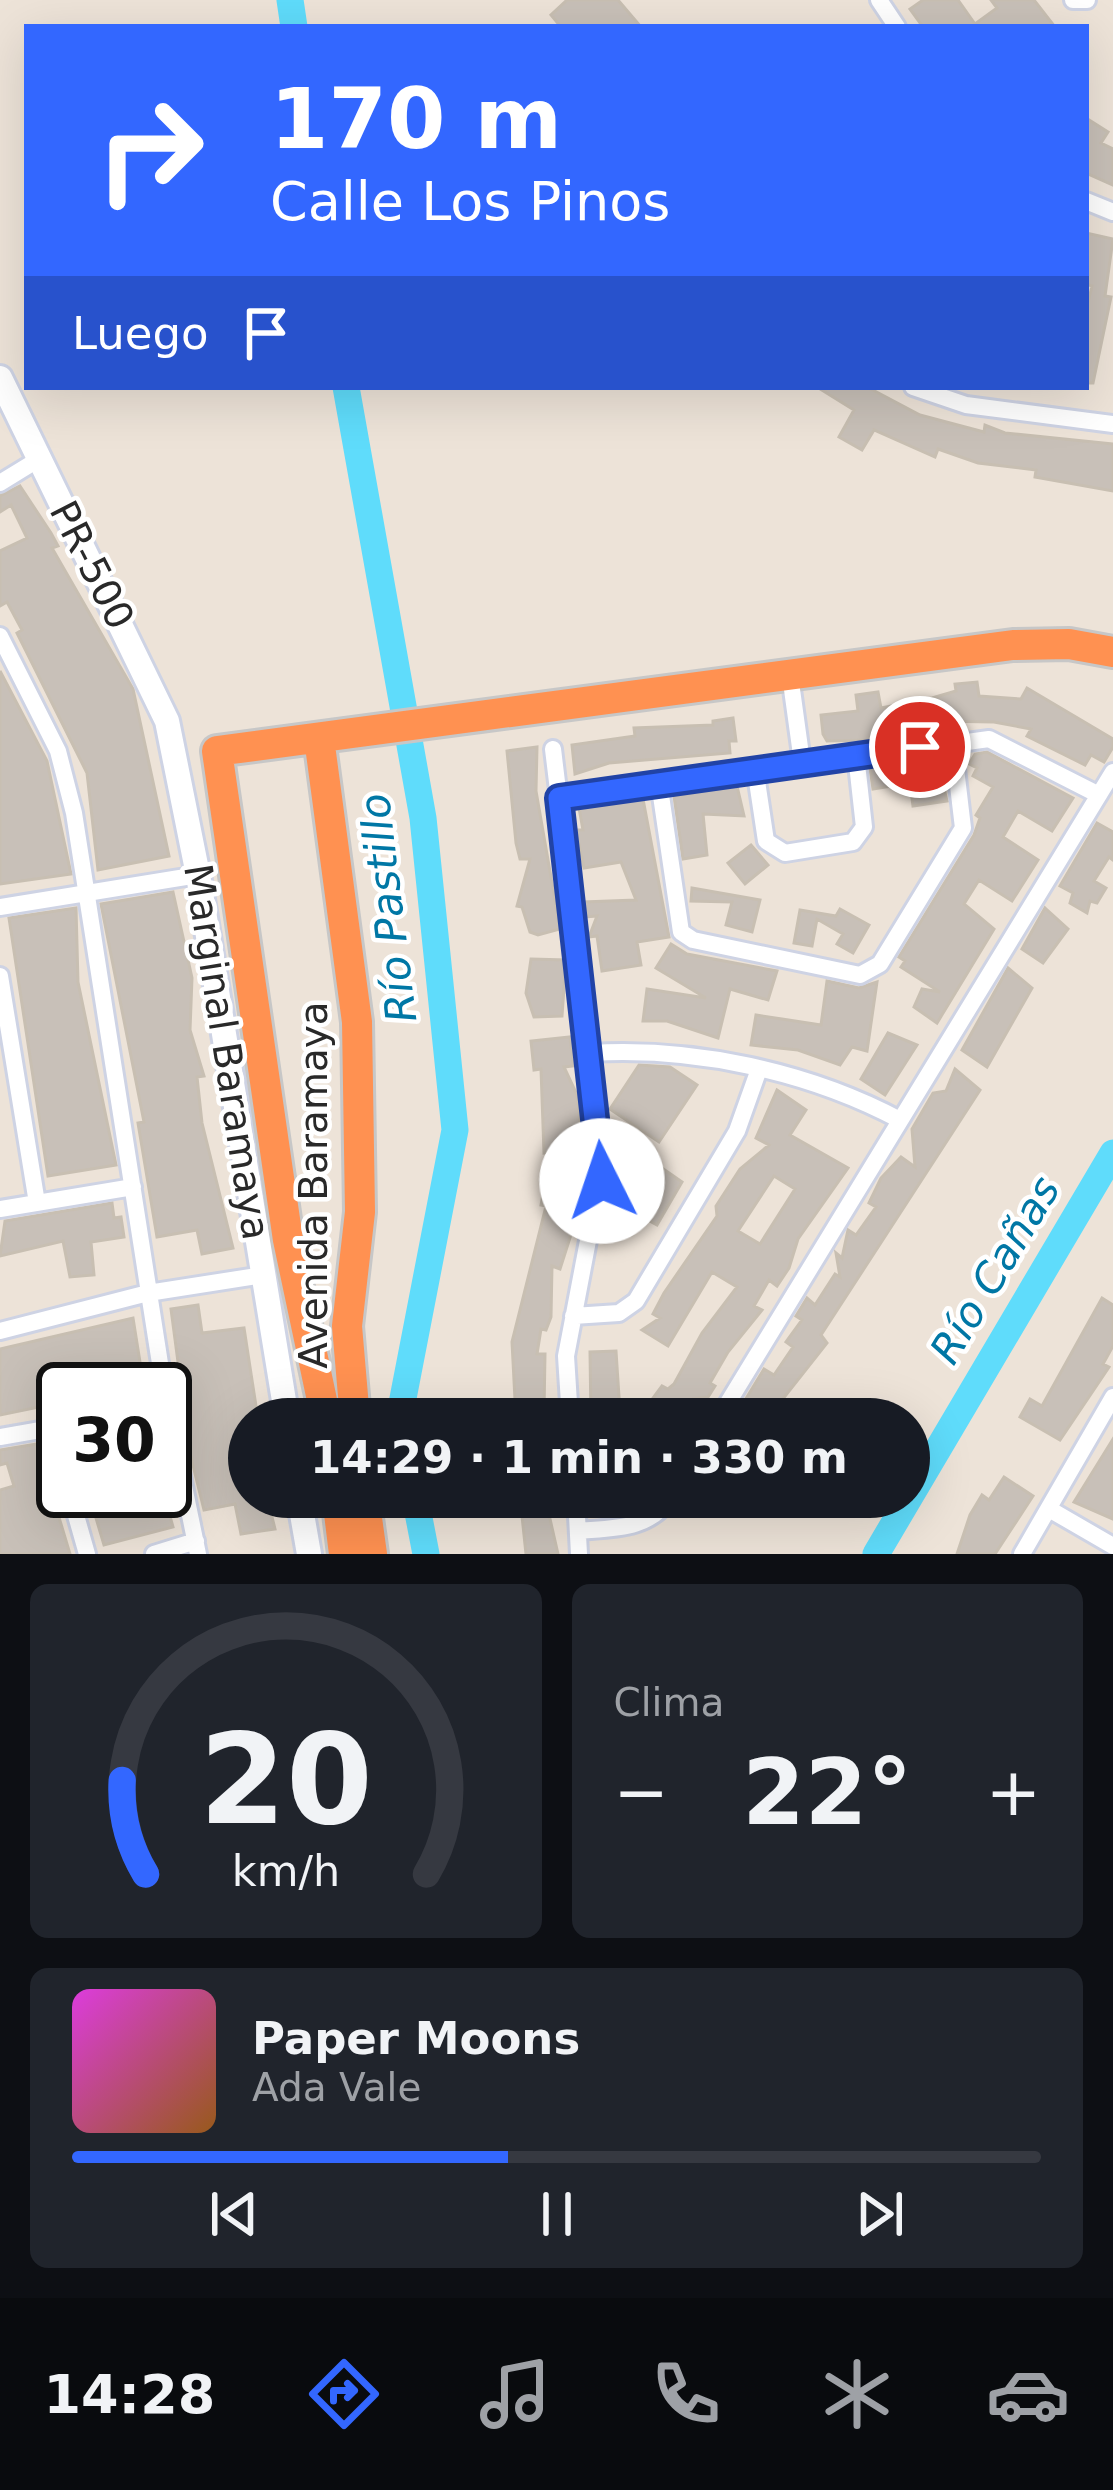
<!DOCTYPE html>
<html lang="es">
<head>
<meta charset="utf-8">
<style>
  :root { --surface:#171b24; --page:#20242c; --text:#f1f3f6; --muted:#9ea1a6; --line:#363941; --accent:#3367ff }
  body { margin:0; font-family:"DejaVu Sans",sans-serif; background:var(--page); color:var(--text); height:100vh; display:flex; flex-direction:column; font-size:45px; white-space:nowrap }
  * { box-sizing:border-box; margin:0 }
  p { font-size:39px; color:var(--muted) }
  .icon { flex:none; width:66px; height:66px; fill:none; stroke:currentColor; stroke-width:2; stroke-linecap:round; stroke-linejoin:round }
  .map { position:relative; height:1554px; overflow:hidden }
  .sheet { display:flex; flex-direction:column; gap:30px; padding:30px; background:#0d0f14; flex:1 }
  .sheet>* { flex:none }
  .banner { position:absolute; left:24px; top:24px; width:1065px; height:366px; border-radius:0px; box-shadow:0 12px 48px #0002; background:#3367ff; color:#fff; overflow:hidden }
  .speed { position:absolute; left:36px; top:1362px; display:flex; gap:24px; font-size:60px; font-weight:700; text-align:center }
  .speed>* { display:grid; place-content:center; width:156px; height:156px; border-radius:50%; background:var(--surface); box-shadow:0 12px 48px #0002; line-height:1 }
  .speed .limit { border:6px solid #111; border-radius:18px; background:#fff; color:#111 }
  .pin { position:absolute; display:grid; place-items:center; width:102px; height:102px; color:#fff; margin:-51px; border:6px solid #fff; border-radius:50%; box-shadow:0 3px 12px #0007 }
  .me { position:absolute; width:132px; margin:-66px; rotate:356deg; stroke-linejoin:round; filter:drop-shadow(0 0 9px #0008) }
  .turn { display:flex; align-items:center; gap:42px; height:252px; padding:0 48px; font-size:54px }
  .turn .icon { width:156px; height:156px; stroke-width:2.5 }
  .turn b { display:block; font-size:84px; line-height:102px }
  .then { display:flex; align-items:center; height:114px; padding:0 48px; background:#0003; gap:24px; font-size:45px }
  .big { font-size:90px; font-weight:700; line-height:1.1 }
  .sheet .card { flex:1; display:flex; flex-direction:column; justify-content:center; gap:18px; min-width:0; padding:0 42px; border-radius:18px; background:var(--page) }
  .sheet .dial { align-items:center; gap:0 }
  .dial svg { height:312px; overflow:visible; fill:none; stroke:var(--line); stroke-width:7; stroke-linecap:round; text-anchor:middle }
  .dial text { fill:var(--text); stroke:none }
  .song { display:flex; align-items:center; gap:36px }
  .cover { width:144px; height:144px; border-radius:18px; background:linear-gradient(135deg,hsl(300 70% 55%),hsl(30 70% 35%)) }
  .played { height:12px; border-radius:6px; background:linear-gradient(90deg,var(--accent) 45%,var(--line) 45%) }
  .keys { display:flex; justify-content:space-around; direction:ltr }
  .heat { display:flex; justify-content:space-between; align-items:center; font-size:66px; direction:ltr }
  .sheet .tiles { flex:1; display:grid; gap:30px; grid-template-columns:1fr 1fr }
  .card:last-child { grid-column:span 2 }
  .trip { position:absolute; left:228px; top:1398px; width:702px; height:120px; border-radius:60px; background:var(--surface); box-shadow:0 12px 48px #0002; font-weight:700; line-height:120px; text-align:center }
  .tab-bar { display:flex; height:192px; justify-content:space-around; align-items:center; background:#090b0e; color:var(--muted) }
  .tab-bar .icon { width:84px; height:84px }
  .tab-bar .selected { color:var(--accent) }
  .tab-bar b { font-size:54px; color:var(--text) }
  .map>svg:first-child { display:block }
</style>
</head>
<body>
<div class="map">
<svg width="1113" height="1554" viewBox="0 0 1113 1554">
  <rect width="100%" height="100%" fill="#ede3d8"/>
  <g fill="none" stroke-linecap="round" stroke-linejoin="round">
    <path stroke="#5fdcfb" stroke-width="27" d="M290 0 294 27
      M346 387 423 818 455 1130 399 1419
      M415 1497 426 1554
      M876 1554 1113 1153"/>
  </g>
  <path fill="#c8c0b8" stroke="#c8bfb2" stroke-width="3" fill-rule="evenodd" d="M567 0H618L641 27H561L551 15Z
    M923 0H958L975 24 997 8 991 0H1034L1055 27H923L910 9Z
    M1086 118 1108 132 1101 143 1113 149V185L1086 173Z
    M1086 233 1113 239 1105 296 1111 297 1093 383H1086V311L1092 286 1086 284Z
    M817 387H867L920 415 984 432 985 425 1005 433 1113 444V491L1035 477 1036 470 978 463 938 449 935 457 874 430 862 450 839 437 854 410Z
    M20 486 51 533 58 546 52 548 133 689 169 856 98 870 87 773 17 633 22 630 7 602 0 606V551L27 538 11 505 0 512V496Z
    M0 671 47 761 71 874 0 884Z
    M977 682 979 696 1021 699 1027 688 1113 739V747L1104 762 1091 755 1085 765 1027 736 1031 729 994 722 934 721 946 729 884 733 885 738 870 740 827 741 823 734 821 715 858 711 856 695 878 692 881 708 932 698 956 691 955 684Z
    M733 718 736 741H729L730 753 609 763 575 774 572 745 635 736 634 728 713 725V721Z
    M537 747 536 791 560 929 538 935 530 932 522 907 517 906 530 859H520L516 843 507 751Z
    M987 752 1073 798 1052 831 1018 811 1003 837 1038 860 1012 901 979 880 964 904 994 929 937 1023 914 1007 922 989 940 992 901 967 905 961 899 957 974 835 980 818 976 815 993 787 973 776 977 768 969 764 975 754Z
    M937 759 947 801 913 806 910 783 873 789 870 768Z
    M737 786 744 816 703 814 707 855 683 859 674 796Z
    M643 799 669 937 637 942 641 965 602 971 597 936 589 937 597 916 586 917 584 902 636 900 621 862 584 868 576 830H583L579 808Z
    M1097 823 1113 832V860L1109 857 1094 881 1106 888 1097 903 1090 901 1087 913 1070 903 1073 893 1060 886Z
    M751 845 768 865 745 884 728 863Z
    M692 888 760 900 752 932 726 925 732 902 691 901Z
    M173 892 192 978 190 1030 204 1076 197 1077 202 1123 233 1248 202 1254 197 1230 157 1237 138 1123 144 1122 101 904Z
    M76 908 78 982 116 1165 48 1176 9 918Z
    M1045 908 1068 929 1043 963 1022 949Z
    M840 909 869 925 853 953 837 944 843 934 817 919 812 946 794 943 800 910 836 916Z
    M671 944 687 954 777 971 768 1000 730 989 718 1038 667 1021H643L647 989 706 998 656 968Z
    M531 959 566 960 562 1016 534 1017 526 993Z
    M1008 968 1032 988 987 1067 962 1050Z
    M827 981 859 988 877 982 867 1051 852 1047 840 1065 798 1050 751 1045 756 1015 821 1025Z
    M888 1033 917 1045 885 1095 861 1079Z
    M570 1037 573 1066 564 1067 577 1095 584 1158 571 1221 575 1222 560 1269 552 1266 551 1317 546 1330 541 1329 537 1354H545L544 1412 540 1419H516L512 1342 546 1206 541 1205 551 1152 544 1153 541 1069 534 1070 531 1041Z
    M639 1065 670 1067 697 1085 659 1142 610 1109Z
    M955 1069 980 1090 821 1335 827 1343 767 1419H742L746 1411 741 1407 764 1369 774 1375 793 1347 786 1342 802 1320 796 1316 807 1298 815 1305 835 1274 840 1277 836 1253 842 1258 848 1230 856 1235 876 1207 869 1203 881 1178 901 1157 915 1167 912 1129 933 1093 946 1091Z
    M777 1090 806 1110 790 1135 848 1168 798 1239 789 1268 777 1286 769 1280 754 1306 762 1310 728 1352 710 1383 715 1386 708 1397 693 1399 681 1419H647L658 1401 653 1398 662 1386 668 1389 674 1384 702 1333 737 1287 712 1272 668 1346 642 1330 660 1318 653 1314 664 1293 717 1216 716 1206 740 1169 769 1145 756 1138ZM774 1176 795 1189 760 1244 738 1231Z
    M646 1157 682 1182 657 1225 639 1215 646 1200 626 1190Z
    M112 1203 114 1218 121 1217 124 1237 91 1242 94 1275 70 1277 63 1241 0 1256 5 1221Z
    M1102 1298 1113 1305V1346L1103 1364 1109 1367 1060 1440 1020 1417 1030 1399 1042 1406Z
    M198 1305 202 1333 244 1328 258 1419H249V1497H267L275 1529 241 1534 235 1504 204 1510 190 1453 171 1309Z
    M133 1318 143 1381 127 1384 128 1389H63V1402L0 1415V1349Z
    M616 1351 620 1412 591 1419 590 1352Z
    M1113 1439V1519L1074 1502Z
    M37 1444 70 1554H0V1490L14 1486 7 1463 0 1465V1450Z
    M1004 1477 1033 1496 995 1554H957L970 1515 982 1495 989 1500Z
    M88 1491H163L173 1527 104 1545Z
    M520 1497H545L558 1554H526Z"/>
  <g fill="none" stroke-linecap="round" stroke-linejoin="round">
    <defs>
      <path id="street" d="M879 0 897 27
        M1073 0H1087
        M1086 201 1113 212
        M913 387 966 405 1113 424
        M0 483 39 459
        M0 636 58 751 74 813 164 1389
        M790 675 802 762
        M553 749 603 1162 566 1356 570 1419
        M755 768 766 841 785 853 853 842 864 827 856 755
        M659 782 681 932 693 940 860 975 880 964 963 828 953 743
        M559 798 989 739 1099 795
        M0 907 198 875
        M0 976 37 1203
        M591 1053C694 1047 808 1071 900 1120
        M0 1209 133 1187
        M573 1316 619 1313 636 1301 737 1131 758 1072
        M0 1331 148 1293 263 1275
        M165 1394 198 1554
        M718 1419 1113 772
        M51 1429 63 1469
        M0 1437 63 1426
        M69 1491 87 1554
        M576 1497 579 1554
        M1049 1509 1113 1546
        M578 1531C613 1528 650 1530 671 1497
        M154 1554 196 1541
        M1022 1554 1113 1397"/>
      <path id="secondary" d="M0 378 167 721 198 875 287 1419
        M299 1497 309 1554"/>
      <path id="highway" d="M319 738 357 1022 360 1212 347 1326 355 1419
        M326 1419 288 1240 217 751 1013 645 1069 644 1113 652
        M337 1497 344 1554
        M364 1497 372 1554"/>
    </defs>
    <use href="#street" stroke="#ced3e4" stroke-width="22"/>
    <use href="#secondary" stroke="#ced3e4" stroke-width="30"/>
    <use href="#highway" stroke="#c7c7c7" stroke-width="36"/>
    <use href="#street" stroke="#fff" stroke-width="16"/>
    <use href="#secondary" stroke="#fff" stroke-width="24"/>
    <use href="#highway" stroke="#ff9151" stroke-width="30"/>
  </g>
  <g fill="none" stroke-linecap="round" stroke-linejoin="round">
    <defs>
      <path id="route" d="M602 1181 559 798 920 747"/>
    </defs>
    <use href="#route" stroke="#2143a6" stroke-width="30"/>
    <use href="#route" stroke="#3367ff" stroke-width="21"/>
  </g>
  <g text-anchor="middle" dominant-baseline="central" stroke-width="9" stroke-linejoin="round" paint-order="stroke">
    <g font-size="39" fill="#292929" stroke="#fff">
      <text transform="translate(92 565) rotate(63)">PR-500</text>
      <text transform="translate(227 1052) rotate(81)">Marginal Baramaya</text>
      <text transform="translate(313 1185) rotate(-90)">Avenida Baramaya</text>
    </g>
    <g font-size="42" font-style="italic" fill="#0077a5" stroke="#fff">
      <text transform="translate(388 908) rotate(-97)">Río Pastillo</text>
      <text transform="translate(995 1270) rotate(-59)">Río Cañas</text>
    </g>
  </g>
</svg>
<div class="speed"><div class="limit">30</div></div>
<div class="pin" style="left:920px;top:747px;background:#d93025"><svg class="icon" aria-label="arrive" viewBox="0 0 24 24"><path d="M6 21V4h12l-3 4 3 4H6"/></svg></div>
<svg class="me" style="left:602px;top:1181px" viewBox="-20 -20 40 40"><circle r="19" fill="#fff"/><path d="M0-13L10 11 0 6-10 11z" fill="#3367ff"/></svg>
<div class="trip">14:29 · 1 min · 330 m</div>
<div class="banner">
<div class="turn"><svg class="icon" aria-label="right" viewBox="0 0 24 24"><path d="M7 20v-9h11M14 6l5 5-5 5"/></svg><div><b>170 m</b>Calle Los Pinos</div></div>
<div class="then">Luego<svg class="icon" aria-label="arrive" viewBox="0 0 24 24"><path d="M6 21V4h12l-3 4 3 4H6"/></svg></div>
</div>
</div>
<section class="sheet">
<div class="tiles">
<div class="card dial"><svg viewBox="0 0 100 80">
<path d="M14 69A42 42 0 1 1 86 69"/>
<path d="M14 69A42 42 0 0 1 8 45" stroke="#3367ff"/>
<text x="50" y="56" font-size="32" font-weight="700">20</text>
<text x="50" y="72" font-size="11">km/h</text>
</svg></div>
<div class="card"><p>Clima</p>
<div class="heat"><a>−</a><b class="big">22°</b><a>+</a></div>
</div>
<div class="card">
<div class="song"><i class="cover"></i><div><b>Paper Moons</b><p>Ada Vale</p></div></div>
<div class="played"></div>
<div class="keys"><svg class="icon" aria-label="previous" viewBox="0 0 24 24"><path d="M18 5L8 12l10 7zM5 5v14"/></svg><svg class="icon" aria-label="pause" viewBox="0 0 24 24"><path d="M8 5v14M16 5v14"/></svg><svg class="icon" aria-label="next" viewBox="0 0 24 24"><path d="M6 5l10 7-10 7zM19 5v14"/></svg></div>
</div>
</div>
</section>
<nav class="tab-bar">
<b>14:28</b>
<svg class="icon selected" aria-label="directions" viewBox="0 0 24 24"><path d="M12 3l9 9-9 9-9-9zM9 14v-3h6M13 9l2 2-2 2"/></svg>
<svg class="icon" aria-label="music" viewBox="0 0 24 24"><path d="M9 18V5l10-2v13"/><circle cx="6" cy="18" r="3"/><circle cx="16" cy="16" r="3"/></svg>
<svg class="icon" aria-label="phone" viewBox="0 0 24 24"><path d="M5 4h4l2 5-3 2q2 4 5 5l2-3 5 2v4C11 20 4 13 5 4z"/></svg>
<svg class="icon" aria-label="climate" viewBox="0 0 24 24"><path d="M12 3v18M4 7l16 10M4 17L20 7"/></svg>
<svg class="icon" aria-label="car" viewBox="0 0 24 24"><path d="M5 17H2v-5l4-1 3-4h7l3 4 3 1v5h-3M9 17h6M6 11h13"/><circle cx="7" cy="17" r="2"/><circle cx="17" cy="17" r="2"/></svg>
</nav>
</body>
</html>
